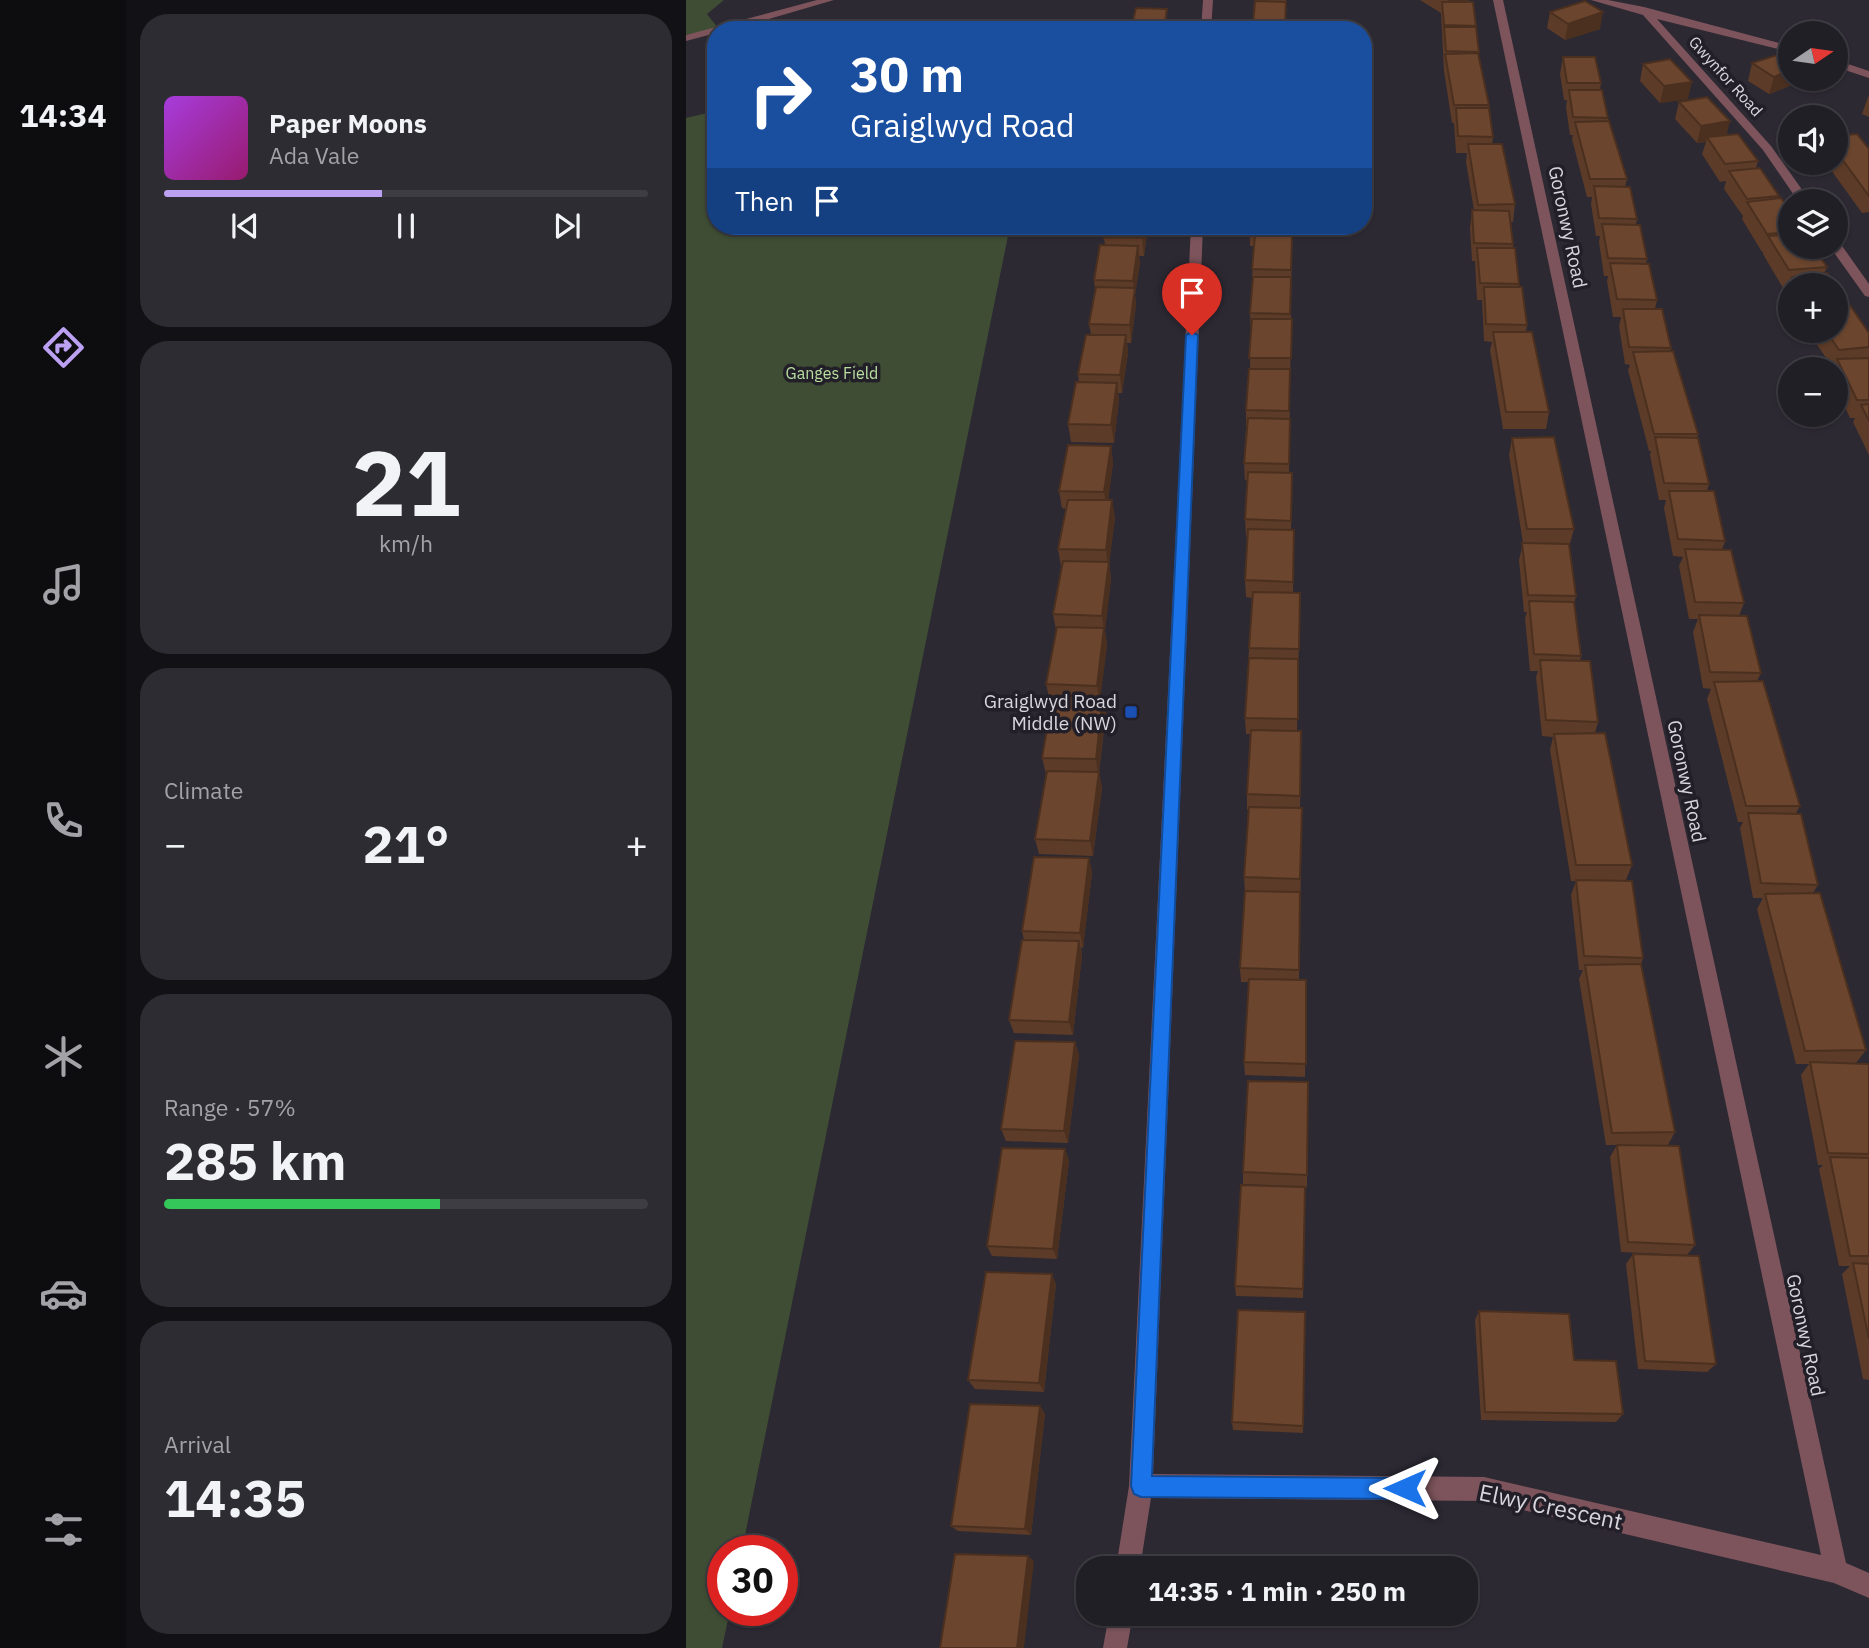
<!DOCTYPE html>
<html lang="en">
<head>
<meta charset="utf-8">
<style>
  :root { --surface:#211f26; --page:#2d2c32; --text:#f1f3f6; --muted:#a2a2a7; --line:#3e3d43; --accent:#bca0f2 }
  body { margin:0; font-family:"IBM Plex Sans",sans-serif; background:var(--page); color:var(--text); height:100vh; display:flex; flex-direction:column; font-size:26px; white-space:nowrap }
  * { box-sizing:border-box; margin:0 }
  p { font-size:23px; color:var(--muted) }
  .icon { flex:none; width:38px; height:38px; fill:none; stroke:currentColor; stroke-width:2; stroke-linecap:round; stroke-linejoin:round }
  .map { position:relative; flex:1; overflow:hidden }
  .sheet { display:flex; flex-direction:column; gap:14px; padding:14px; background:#121115; width:560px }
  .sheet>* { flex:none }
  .banner { position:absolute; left:21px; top:21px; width:665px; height:214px; border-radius:28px; box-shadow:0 2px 5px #0004,0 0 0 2px var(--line); background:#1a4fa0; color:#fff; overflow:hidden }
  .needle { width:46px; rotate:77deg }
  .controls { position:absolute; left:1092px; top:21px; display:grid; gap:14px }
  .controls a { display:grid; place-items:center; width:70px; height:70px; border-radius:50%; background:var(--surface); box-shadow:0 2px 5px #0004,0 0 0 2px var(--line); font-size:35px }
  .speed { position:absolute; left:21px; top:1535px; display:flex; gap:14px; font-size:35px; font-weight:700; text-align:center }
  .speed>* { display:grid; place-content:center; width:91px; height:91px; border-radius:50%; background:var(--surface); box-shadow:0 2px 5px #0004,0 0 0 2px var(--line); line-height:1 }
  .speed .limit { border:10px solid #d22; background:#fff; color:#111 }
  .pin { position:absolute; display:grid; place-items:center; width:60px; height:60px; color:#fff; margin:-72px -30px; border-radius:50% 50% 50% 0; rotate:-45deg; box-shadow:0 0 7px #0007 }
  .pin .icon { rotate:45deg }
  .me { position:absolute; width:77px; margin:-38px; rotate:270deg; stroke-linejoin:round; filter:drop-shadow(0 0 5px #0008) }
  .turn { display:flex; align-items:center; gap:24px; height:147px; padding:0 28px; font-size:32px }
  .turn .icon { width:91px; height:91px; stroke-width:2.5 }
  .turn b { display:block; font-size:49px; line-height:60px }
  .then { display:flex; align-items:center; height:66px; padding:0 28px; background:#0003; gap:14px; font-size:26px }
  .big { font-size:52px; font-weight:700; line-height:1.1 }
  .sheet .widget { flex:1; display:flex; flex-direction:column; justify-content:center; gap:10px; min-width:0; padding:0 24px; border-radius:28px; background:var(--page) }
  .sheet .dial { align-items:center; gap:0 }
  .dial b { font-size:91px; line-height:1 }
  .song { display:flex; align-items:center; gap:21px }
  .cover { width:84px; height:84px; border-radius:10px; background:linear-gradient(135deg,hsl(280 70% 55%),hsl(320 70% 35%)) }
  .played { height:7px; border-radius:4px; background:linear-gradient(90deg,var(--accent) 45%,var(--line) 45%) }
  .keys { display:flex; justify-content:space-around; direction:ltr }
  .heat { display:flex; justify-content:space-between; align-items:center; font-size:38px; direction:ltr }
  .charge { height:10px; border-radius:5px; background:linear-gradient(90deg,#34c759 57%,var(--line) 0) }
  .trip { position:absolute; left:390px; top:1556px; width:402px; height:70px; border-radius:28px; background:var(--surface); box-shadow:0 2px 5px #0004,0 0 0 2px var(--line); font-weight:700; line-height:70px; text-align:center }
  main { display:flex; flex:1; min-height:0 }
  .menu { display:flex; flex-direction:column; width:126px; justify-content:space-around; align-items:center; background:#0d0c0f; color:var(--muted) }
  .menu .icon { width:49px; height:49px }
  .menu .active { color:var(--accent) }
  .menu b { font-size:32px; color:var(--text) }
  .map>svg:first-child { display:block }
</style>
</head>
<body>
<main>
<nav class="menu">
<b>14:34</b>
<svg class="icon active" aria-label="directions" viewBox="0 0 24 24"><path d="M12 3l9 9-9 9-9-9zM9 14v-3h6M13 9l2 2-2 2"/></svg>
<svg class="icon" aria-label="music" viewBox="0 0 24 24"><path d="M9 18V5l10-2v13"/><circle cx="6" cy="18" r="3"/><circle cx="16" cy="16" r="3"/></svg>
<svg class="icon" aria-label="phone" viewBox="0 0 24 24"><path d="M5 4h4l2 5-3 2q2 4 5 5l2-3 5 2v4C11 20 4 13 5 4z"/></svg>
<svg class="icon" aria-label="climate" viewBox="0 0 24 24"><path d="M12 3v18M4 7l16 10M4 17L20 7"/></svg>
<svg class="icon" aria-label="car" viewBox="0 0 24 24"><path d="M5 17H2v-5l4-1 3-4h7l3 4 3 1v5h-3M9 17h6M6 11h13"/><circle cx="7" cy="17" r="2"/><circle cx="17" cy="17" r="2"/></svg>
<svg class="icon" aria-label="filters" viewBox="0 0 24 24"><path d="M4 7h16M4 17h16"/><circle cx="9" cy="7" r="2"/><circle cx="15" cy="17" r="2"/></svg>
</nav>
<section class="sheet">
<div class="widget">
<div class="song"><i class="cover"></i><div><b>Paper Moons</b><p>Ada Vale</p></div></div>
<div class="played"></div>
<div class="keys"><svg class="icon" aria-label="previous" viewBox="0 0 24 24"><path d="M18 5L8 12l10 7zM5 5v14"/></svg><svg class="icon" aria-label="pause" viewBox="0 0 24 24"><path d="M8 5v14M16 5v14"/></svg><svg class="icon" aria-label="next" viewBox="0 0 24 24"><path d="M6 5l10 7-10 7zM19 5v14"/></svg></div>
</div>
<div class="widget dial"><b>21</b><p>km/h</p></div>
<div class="widget"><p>Climate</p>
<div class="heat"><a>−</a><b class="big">21°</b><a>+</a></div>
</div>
<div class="widget"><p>Range · 57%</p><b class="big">285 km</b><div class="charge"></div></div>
<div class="widget"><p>Arrival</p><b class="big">14:35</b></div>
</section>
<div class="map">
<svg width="1183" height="1648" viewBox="0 0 1183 1648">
  <rect width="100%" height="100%" fill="#2c2933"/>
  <path fill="#3e4d34" d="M0 0H38L21 14 32 28 0 35Z
    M30 111V226H324L56 1550H37V1610H44L36 1648H0V118Z"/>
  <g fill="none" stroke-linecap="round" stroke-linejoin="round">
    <path fill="#7d545b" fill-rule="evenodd" d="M131 0H148L45 30H30V33L0 41V35Z
      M517 0H527L525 30H515Z
      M807 0H817L1160 1563 1183 1573V1598L1148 1583 798 1501 465 1498 454 1568H430L443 1486 505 226H517L467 1474 798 1477 1135 1555Z
      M905 0H922L958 7 1104 46V52L971 19 1085 146 1124 201H1112L1077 150 957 15Z
      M1150 60 1183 71V78L1150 67Z
      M1150 242 1154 243 1183 284V297L1179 296 1144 247H1150Z
      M423 1614H447L441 1648H417Z"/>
  </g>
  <path fill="#5c3b28" d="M568 0H600V29L601 30H567Z
    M734 0H783L790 26 792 57 803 105 807 137 806 144 829 204 827 222H824L827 244V248L833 284V287L841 325 840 332 863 412 860 429H817L804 350 806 342 798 341 796 300H791L789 261H786L784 228 786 210H788L780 162 781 153H770L768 123H766L758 71 755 13Z
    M864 12 914 29 879 40 861 28Z
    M877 57 915 83 914 90 922 118V121L941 179 939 187 951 219 950 225 961 259 960 264 971 300 969 309 985 348 984 351 1012 434 1011 438 1023 484 1021 491 1039 541 1036 550 1058 603 1053 616 1075 673 1071 681 1114 806 1110 813 1132 885 1127 893 1180 1050 1170 1063 1183 1064V1380L1177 1379 1156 1274 1164 1266H1153L1133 1169 1137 1165H1132L1115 1075 1123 1064H1110L1071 909 1077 898H1067L1054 828 1057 822H1052L1021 699 1025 689 1017 688 1007 632 1012 619H1003L993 566 997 557 987 556 978 508 980 500H973L964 455 965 451H963L942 370 944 365 939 364 933 326 935 317H927L921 281 922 276H918L913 242 914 236H910L905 204 906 197H901L886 139 887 135H884L880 107 881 100H878L874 74Z
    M1066 63 1104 79H1117L1116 81 1083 94 1062 81Z
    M957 64 1002 99 974 103 954 81Z
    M1183 96V117L1176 114 1182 97Z
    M993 102 1041 135 1072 161 1070 168 1093 196 1092 199 1104 211V247L1141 267 1138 274 1150 285H1104V302L1100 295 1102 287 1097 288 1077 254V251L1076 252 1056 219 1057 216 1038 189 1040 181 1034 182 1016 154 1020 142 1011 143 989 119Z
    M1150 136 1183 149V212L1176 213 1140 163H1150Z
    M462 226 458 256H453L454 263 449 295 450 305 445 343H441L442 353 436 393H432L433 400 428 443 385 442 382 424 393 382 392 374 405 335 403 324 409 290 408 280 419 245 418 238Z
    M602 226V236H606L603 473H606L605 530H608L607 593H614L611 731H615L614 808H616L613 980H620L619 1077 559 1075 558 1062 563 982H555L554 968 559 892 558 877 562 810H561V794L564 734H560L559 718 566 598 560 597 559 580 562 537 560 536 559 519 562 480H559L558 463 560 428V410L564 369 565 331 564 313 568 246H564V229Z
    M1122 331H1150L1183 347V455L1167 422 1169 418H1164L1150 388V369H1147L1148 367H1146Z
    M826 438 888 529 883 547 890 596 888 604 895 656 894 661 912 722 909 733 946 865 940 880 901 881 957 958 955 964 989 1132 982 1145H935L1009 1245 1001 1255 935 1252 924 1157 931 1145H920L893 979 897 970H893L885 895 890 881H885L864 750 867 737 856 736 850 677 852 671H844L839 618 841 612H838L833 560 837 543 823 455Z
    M425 446 427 463 422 500H426L429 518 423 563 425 579 419 630 421 645 414 696H417L420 713 413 772 416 788 407 856 353 854 349 839 360 774 356 758 366 701H364L360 684 370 630 367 614 375 566 372 549 380 509 376 508 373 491Z
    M403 858 406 873 397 948 395 947 396 955 387 1035 328 1033 323 1020 338 940 336 931Z
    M389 1042 393 1055 382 1143 320 1141 315 1129Z
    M379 1149 383 1161 371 1259 306 1256 301 1246Z
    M557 1172 621 1175V1187L557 1184Z
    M619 1187 617 1298 550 1296 549 1286Z
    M947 1254 1030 1364 1021 1372 952 1369 940 1264Z
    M370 1284 358 1392 289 1389 282 1380Z
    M793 1311 888 1360 937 1414 930 1422 795 1420 789 1320Z
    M354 1406 359 1414 345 1535 272 1531 265 1526Z
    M546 1422 617 1426V1433L547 1430Z"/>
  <path fill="#4b3020" d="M762 0H783L782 8 760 16Z
    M481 9V30H478Z
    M917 12 914 29 879 40 882 24Z
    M1104 70V79H1117L1116 81 1083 94 1088 77Z
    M1006 82 1002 99 974 103 978 86Z
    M1044 121 1040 138 1021 137 1020 142 1011 143 1015 126Z
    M458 226H462L458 256 456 238Z
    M452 246 454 263 449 295 450 305 445 343 444 325 448 291 447 281Z
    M440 335 442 353 436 393 434 375Z
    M431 383 433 400 428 443 425 425Z
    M425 446 427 463 421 510 418 492Z
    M426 500 429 518 423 563 425 579 419 630 421 645 414 702 411 686 418 631 416 616 422 566 420 550Z
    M417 696 420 713 412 775 410 759Z
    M413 772 416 788 407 856 404 841Z
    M403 858 406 873 397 948 394 933Z
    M393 941 396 955 387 1035 383 1022Z
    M389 1042 393 1055 382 1143 378 1131Z
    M379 1149 383 1161 371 1259 367 1249Z
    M366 1274 370 1284 358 1392 353 1383Z
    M354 1406 359 1414 345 1535 339 1529Z
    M342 1556 348 1561 338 1648H331Z"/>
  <path fill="#6b452e" stroke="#4b3020" stroke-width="2" d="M569 1 600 2 599 25H567Z
    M899 1 917 12 882 24 864 12Z
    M756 2H787L790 26 758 25Z
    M450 8 481 9 478 30H445Z
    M758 27H790L793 52 760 51Z
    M569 29H601L569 30Z
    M1101 52 1104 54V70L1088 77 1066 63Z
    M792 53 803 105H768L759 54Z
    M877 57H909L915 83H881Z
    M984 59 1006 82 978 86 957 64Z
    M883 90H916L922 118 887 117Z
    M1021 97 1044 121 1015 126 993 102Z
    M770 108H803L807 137 772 136Z
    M923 121 941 179H904L889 122Z
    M1052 134 1072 161 1039 164 1021 137Z
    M1171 134 1183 149V196L1150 151V136Z
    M782 144H816L829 204 792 205Z
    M1074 168 1093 196 1061 199 1043 171Z
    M908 186 944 187 951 219 913 218Z
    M1095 198 1104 211V232L1081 234 1061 202Z
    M786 210 823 211 827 244 788 243Z
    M916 224 954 225 961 259 922 258Z
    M421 226H458L456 238H418Z
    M564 226H602V230L564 229Z
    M1104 234V247H1127L1141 267 1103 270 1082 236Z
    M569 235 606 236 605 270 566 269Z
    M414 245 452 246 447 281 408 280Z
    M791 248H829L833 284 794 283Z
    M924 263 963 264 971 300 931 299Z
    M1141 273 1150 285H1111L1106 277Z
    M567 277H605L604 314 564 313Z
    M1150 285 1183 333V347L1153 350 1140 331H1150Z
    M410 287 449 288 444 325 403 324Z
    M798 287H836L841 325 800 324Z
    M937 309H976L985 348 943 347Z
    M566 319H606L605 358H563Z
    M807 332H846L863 412H820Z
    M400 335H440L434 375 392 374Z
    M987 351 1012 434H968L947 352Z
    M1183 358V400H1171L1151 359Z
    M563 369H604L603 411 560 410Z
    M390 382 431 383 425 425 382 424Z
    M1183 404V421L1175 405Z
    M562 418 604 419 603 464 558 463Z
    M868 437 888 529H841L826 438Z
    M969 437 1012 438 1023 484 978 483Z
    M382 445 425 446 418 492 373 491Z
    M562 472 606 473 605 521 559 519Z
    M983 491H1028L1039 541 992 539Z
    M382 500H426L420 550 372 549Z
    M562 529 608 530 607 582 559 580Z
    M836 543 883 544 890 596 842 595Z
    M999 549 1045 550 1058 603 1009 602Z
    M377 561 423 562 416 616 367 614Z
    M567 592 614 593 613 649 563 648Z
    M843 601 888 602 895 656 848 654Z
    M1013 615 1061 616 1075 673 1024 672Z
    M371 627 418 628 411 686 360 684Z
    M563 658 612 659V719L559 718Z
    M854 660 904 661 912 722 860 720Z
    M1077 681 1114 806H1060L1028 682Z
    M367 696H417L410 759 356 758Z
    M565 730 615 731 614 796 561 794Z
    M919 733 946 865H890L868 734Z
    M361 771 413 772 404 841 349 839Z
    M563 807 616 808 614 879 558 877Z
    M1062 813 1115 814 1132 885 1075 883Z
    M348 857 403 858 394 933 336 931Z
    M890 880 946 881 957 958 898 956Z
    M559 891 614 892 613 970 554 968Z
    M1134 893 1180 1050 1119 1051 1079 894Z
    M336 940 393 941 383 1022 323 1020Z
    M955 964 989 1132 926 1133 899 965Z
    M563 979 620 980V1064L558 1062Z
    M329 1041 389 1042 378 1131 315 1129Z
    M1124 1062 1183 1064V1154L1142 1153Z
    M562 1081 622 1082 621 1175 557 1172Z
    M931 1145 993 1146 1009 1245 942 1242Z
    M316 1148 379 1149 367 1249 301 1246Z
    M1144 1157 1183 1158V1256H1164Z
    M555 1185 619 1187 617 1289 549 1286Z
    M947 1254 1013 1256 1030 1364 959 1361Z
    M1167 1263 1183 1264V1339Z
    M300 1272 366 1274 353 1383 282 1380Z
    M552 1310 619 1312 617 1426 546 1422Z
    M793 1311 883 1314 888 1360 930 1361 937 1414 799 1412Z
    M284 1404 354 1406 339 1529 265 1526Z
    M269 1554 342 1556 331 1648H254Z"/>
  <path fill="#1a73e8" stroke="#114b97" stroke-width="2" d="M506 332 512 335 466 1476 719 1478 726 1481 729 1488 726 1496 719 1499 455 1497 448 1494 445 1486 500 335Z"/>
  <rect fill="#1a4fb4" stroke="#221f29" stroke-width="2.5" x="438" y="705" width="14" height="14" rx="3.5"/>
  <g text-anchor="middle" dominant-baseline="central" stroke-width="7" stroke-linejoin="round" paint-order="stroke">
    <g font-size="16" fill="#d8d6dd" stroke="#221f29">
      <text transform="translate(1040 76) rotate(48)">Gwynfor Road</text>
    </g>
    <g font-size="16" fill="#b9dfa0" stroke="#221f29">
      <text x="146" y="373">Ganges Field</text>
    </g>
    <g font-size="19" fill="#d8d6dd" stroke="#221f29">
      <text transform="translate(882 227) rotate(78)">Goronwy Road</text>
      <text transform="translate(1001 781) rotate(78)">Goronwy Road</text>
      <text transform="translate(1120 1335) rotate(78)">Goronwy Road</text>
    </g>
    <g font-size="19" fill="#d8d6dd" stroke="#221f29" text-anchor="end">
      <text x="431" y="701">Graiglwyd Road<tspan x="431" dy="22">Middle (NW)</tspan></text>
    </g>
    <g font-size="23" fill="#d8d6dd" stroke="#221f29">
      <text transform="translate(865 1506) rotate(12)">Elwy Crescent</text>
    </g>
  </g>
</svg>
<div class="controls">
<a><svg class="needle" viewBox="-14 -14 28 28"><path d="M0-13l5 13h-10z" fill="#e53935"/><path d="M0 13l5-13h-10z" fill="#a2a2a7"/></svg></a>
<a><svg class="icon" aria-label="sound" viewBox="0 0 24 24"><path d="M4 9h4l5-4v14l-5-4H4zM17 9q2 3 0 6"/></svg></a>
<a><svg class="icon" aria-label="layers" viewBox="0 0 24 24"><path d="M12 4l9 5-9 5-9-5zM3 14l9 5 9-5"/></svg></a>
<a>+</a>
<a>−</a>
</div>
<div class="speed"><div class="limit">30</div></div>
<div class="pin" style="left:506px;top:335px;background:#d93025"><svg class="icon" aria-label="arrive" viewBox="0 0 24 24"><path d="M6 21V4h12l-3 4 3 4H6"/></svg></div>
<svg class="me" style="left:719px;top:1488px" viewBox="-20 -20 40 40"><path d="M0-17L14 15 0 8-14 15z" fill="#1a73e8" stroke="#fff" stroke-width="4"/></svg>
<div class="trip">14:35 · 1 min · 250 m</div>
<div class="banner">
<div class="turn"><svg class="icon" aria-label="right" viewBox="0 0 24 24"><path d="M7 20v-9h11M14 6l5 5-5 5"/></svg><div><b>30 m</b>Graiglwyd Road</div></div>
<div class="then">Then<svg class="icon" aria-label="arrive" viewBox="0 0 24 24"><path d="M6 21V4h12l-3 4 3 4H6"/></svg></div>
</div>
</div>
</main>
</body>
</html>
